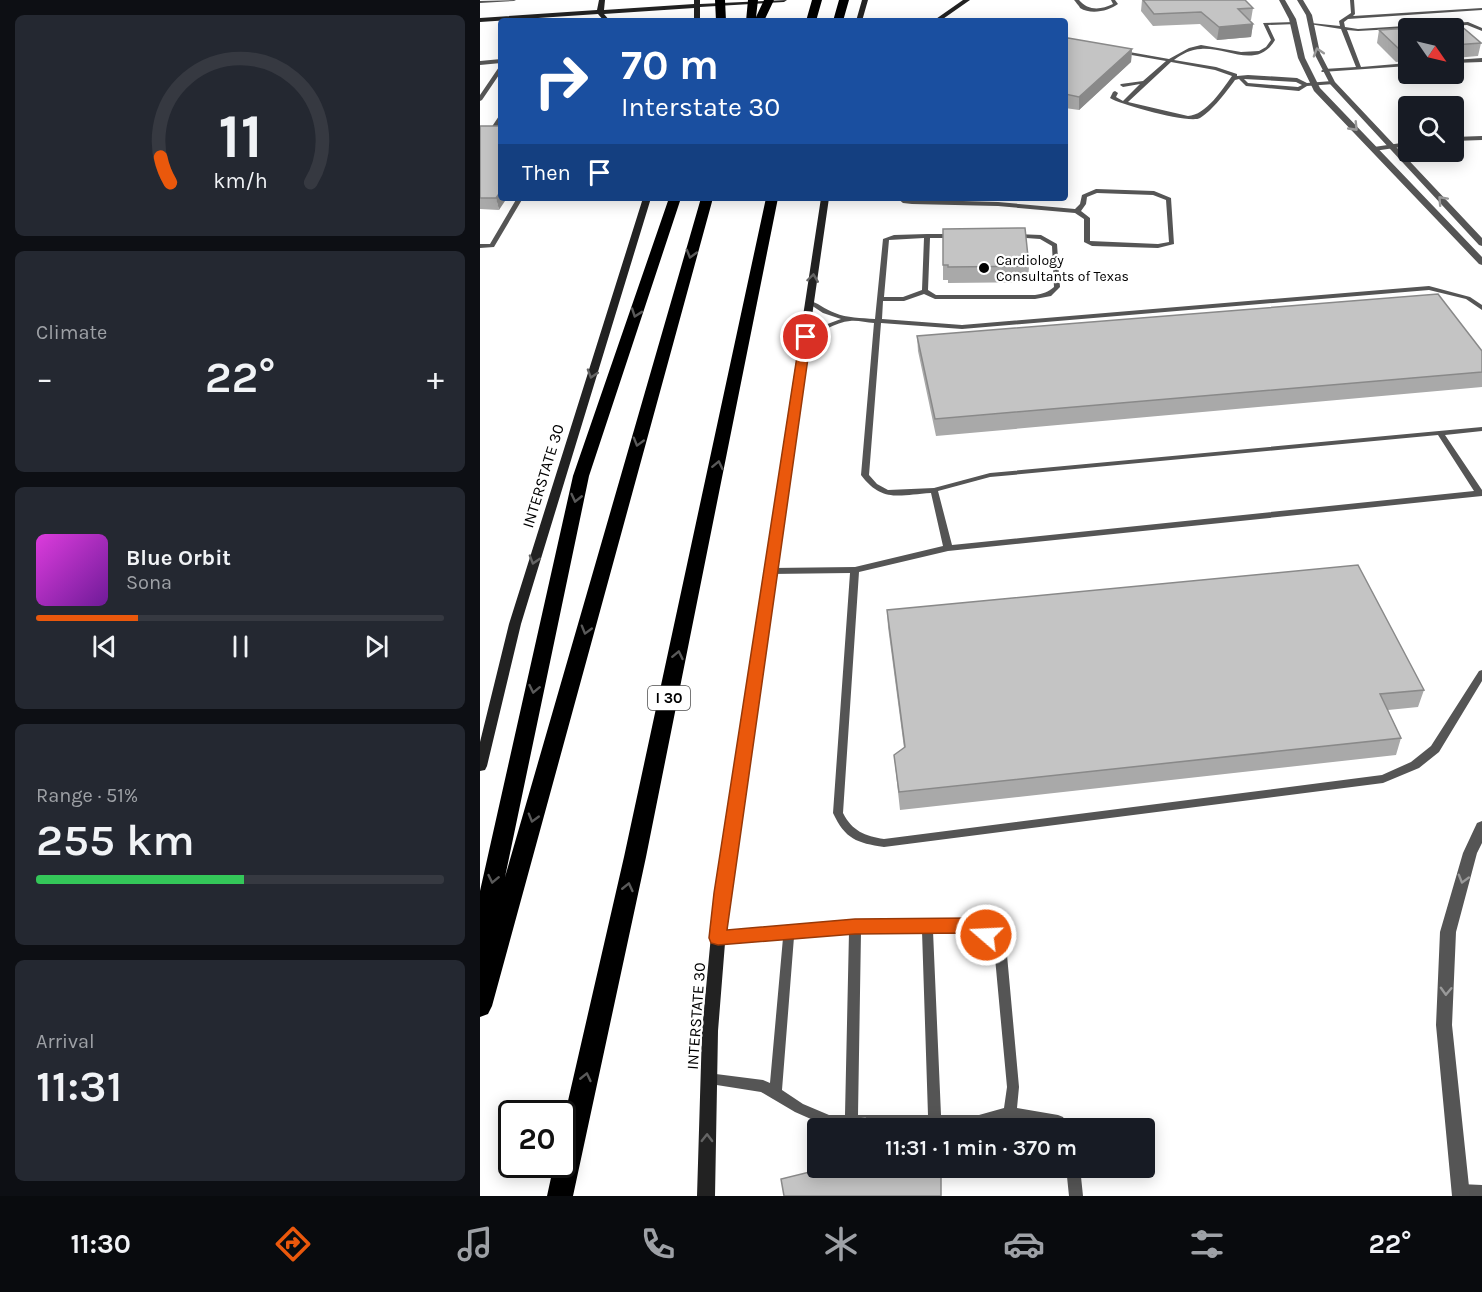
<!DOCTYPE html>
<html lang="en">
<head>
<meta charset="utf-8">
<style>
  :root { --surface:#171b24; --page:#242831; --text:#f1f3f6; --muted:#9ea1a6; --line:#363941; --accent:#ea580c }
  body { margin:0; font-family:Karla,sans-serif; background:var(--page); color:var(--text); height:100vh; display:flex; flex-direction:column; font-size:22px; white-space:nowrap }
  * { box-sizing:border-box; margin:0 }
  p { font-size:20px; color:var(--muted) }
  .icon { flex:none; width:33px; height:33px; fill:none; stroke:currentColor; stroke-width:2; stroke-linecap:round; stroke-linejoin:round }
  .map { position:relative; flex:1; overflow:hidden }
  .drawer { display:flex; flex-direction:column; gap:15px; padding:15px; background:#0d0f14; width:480px }
  .drawer>* { flex:none }
  .hud { position:absolute; left:18px; top:18px; width:570px; height:183px; border-radius:6px; box-shadow:0 3px 15px #0003; background:#1a4fa0; color:#fff; overflow:hidden }
  .needle { width:39px; rotate:124deg }
  .tools { position:absolute; left:918px; top:18px; display:grid; gap:12px }
  .tools a { display:grid; place-items:center; width:66px; height:66px; border-radius:6px; background:var(--surface); box-shadow:0 3px 15px #0003; font-size:30px }
  .speed { position:absolute; left:18px; top:1100px; display:flex; gap:12px; font-size:30px; font-weight:700; text-align:center }
  .speed>* { display:grid; place-content:center; width:78px; height:78px; border-radius:50%; background:var(--surface); box-shadow:0 3px 15px #0003; line-height:1 }
  .speed .limit { border:3px solid #111; border-radius:9px; background:#fff; color:#111 }
  .pin { position:absolute; display:grid; place-items:center; width:51px; height:51px; color:#fff; margin:-26px; border:3px solid #fff; border-radius:50%; box-shadow:0 2px 6px #0007 }
  .me { position:absolute; width:66px; margin:-33px; rotate:289deg; stroke-linejoin:round; filter:drop-shadow(0 0 4px #0008) }
  .turn { display:flex; align-items:center; gap:21px; height:126px; padding:0 24px; font-size:27px }
  .turn .icon { width:78px; height:78px; stroke-width:2.5 }
  .turn b { display:block; font-size:42px; line-height:51px }
  .then { display:flex; align-items:center; height:57px; padding:0 24px; background:#0003; gap:12px; font-size:22px }
  .big { font-size:45px; font-weight:600; line-height:1.1 }
  .drawer .widget { flex:1; display:flex; flex-direction:column; justify-content:center; gap:9px; min-width:0; padding:0 21px; border-radius:9px; background:var(--page) }
  .drawer .dial { align-items:center; gap:0 }
  .dial svg { height:156px; overflow:visible; fill:none; stroke:var(--line); stroke-width:7; stroke-linecap:round; text-anchor:middle }
  .dial text { fill:var(--text); stroke:none }
  .song { display:flex; align-items:center; gap:18px }
  .cover { width:72px; height:72px; border-radius:9px; background:linear-gradient(135deg,hsl(300 70% 55%),hsl(280 70% 35%)) }
  .played { height:6px; border-radius:3px; background:linear-gradient(90deg,var(--accent) 25%,var(--line) 25%) }
  .keys { display:flex; justify-content:space-around; direction:ltr }
  .heat { display:flex; justify-content:space-between; align-items:center; font-size:33px; direction:ltr }
  .charge { height:9px; border-radius:4px; background:linear-gradient(90deg,#34c759 51%,var(--line) 0) }
  .trip { position:absolute; left:327px; top:1118px; width:348px; height:60px; border-radius:6px; background:var(--surface); box-shadow:0 3px 15px #0003; font-weight:600; line-height:60px; text-align:center }
  .menu { display:flex; height:96px; justify-content:space-around; align-items:center; background:#090b0e; color:var(--muted) }
  .menu .icon { width:42px; height:42px }
  .menu .on { color:var(--accent) }
  .menu b { font-size:27px; color:var(--text) }
  main { display:flex; flex:1; min-height:0 }
  .map>svg:first-child { display:block }
</style>
</head>
<body>
<main>
<section class="drawer">
<div class="widget dial"><svg viewBox="0 0 100 80">
<path d="M14 69A42 42 0 1 1 86 69"/>
<path d="M14 69A42 42 0 0 1 9 56" stroke="#ea580c"/>
<text x="50" y="56" font-size="32" font-weight="700">11</text>
<text x="50" y="72" font-size="11">km/h</text>
</svg></div>
<div class="widget"><p>Climate</p>
<div class="heat"><a>−</a><b class="big">22°</b><a>+</a></div>
</div>
<div class="widget">
<div class="song"><i class="cover"></i><div><b>Blue Orbit</b><p>Sona</p></div></div>
<div class="played"></div>
<div class="keys"><svg class="icon" aria-label="previous" viewBox="0 0 24 24"><path d="M18 5L8 12l10 7zM5 5v14"/></svg><svg class="icon" aria-label="pause" viewBox="0 0 24 24"><path d="M8 5v14M16 5v14"/></svg><svg class="icon" aria-label="next" viewBox="0 0 24 24"><path d="M6 5l10 7-10 7zM19 5v14"/></svg></div>
</div>
<div class="widget"><p>Range · 51%</p><b class="big">255 km</b><div class="charge"></div></div>
<div class="widget"><p>Arrival</p><b class="big">11:31</b></div>
</section>
<div class="map">
<svg width="1002" height="1196" viewBox="0 0 1002 1196">
  <rect width="100%" height="100%" fill="#fff"/>
  <g fill="none" stroke-linecap="round" stroke-linejoin="round">
    <path fill="#555" fill-rule="evenodd" d="M36 0 34 1 0 3V1Z
      M594 0H599C608 11 621 10 633 4L631 0H635L638 4C629 11 611 15 600 8 600 7 594 0 594 0Z
      M870 0H874L875 14 873 16 1002 8V10L868 19 864 22 865 27 878 29 988 22 1002 28V31L987 25 878 31 867 30 881 67 928 63V66L842 72 841 71 844 69 876 67 861 29 829 24 831 23 860 26 859 21 871 13Z
      M815 22 817 23V24L788 25 795 40C777 70 747 47 721 49 711 49 702 54 694 60L736 67 757 74V76L768 75 817 78 827 83 852 81 855 83 854 84 827 86 819 91 766 86 759 79 755 80C747 91 732 111 720 118 710 124 641 105 630 98L633 92 635 91 638 93 636 97 643 101 660 84 643 87 640 85 641 84 663 81 686 61 640 53 638 52V50L689 59 709 48 721 45 761 52 779 51 786 47 791 40 783 23ZM691 62 735 70 752 76C742 90 726 115 708 116L648 102ZM764 79 816 82 822 85 818 87 768 83Z
      M1002 58V62L974 63V60Z
      M21 59V63L0 65V61Z
      M21 66V72L2 100 0 101V95L19 67Z
      M21 115V121L17 128 12 129 11 128 19 116Z
      M1002 136V140L974 141V137Z
      M928 142V146L894 151 891 149 894 147Z
      M616 189 674 191 691 198 694 244 678 248 612 246 604 242V219L595 213 518 206 432 204 423 203 417 198C428 198 433 202 445 198L448 200 518 202 595 209 600 204 602 195ZM617 193 673 195 686 200 689 242 678 244 610 241V218L601 211 606 204 607 197Z
      M37 198H43L14 247 0 248V244H10Z
      M447 234H473L476 236 473 238H450L448 290 456 295H555C563 294 568 292 574 287L572 246 560 239 533 237 532 236 535 234 561 235 577 244 580 287 571 296 555 299H455L444 294 424 301H403L402 319 482 325 949 286 990 297 1002 305V310L986 299 949 290 482 329 401 323 389 475 397 484 408 490 454 488 510 473 1002 427V431L965 435 1002 490V496L468 551 379 572 363 813C372 831 385 836 404 839L902 775 931 762 951 746 999 671 1002 670V681L959 752 939 768 903 783 404 847C377 843 365 839 353 813L370 573 291 574 287 571 291 568 375 567 463 546 451 493C419 495 402 503 381 475L394 323C386 323 378 320 370 321 356 322 338 334 325 339L321 337 334 329 361 319 343 313 328 303V301C337 301 345 310 355 313 367 318 381 318 395 319L403 239 414 235ZM444 238 442 290 423 297H404L409 240ZM958 435 994 491 472 545 458 491 510 477Z
      M491 921 524 941 526 944 539 1087 537 1108 578 1115 583 1117 589 1128H575L574 1126 530 1119 499 1127H349L315 1112 281 1092 224 1083 222 1079 224 1075 228 1073 283 1080 290 1083 303 938 238 943 234 941 232 938 234 935 375 922ZM442 931 448 1115H378L381 932ZM453 931H489L514 947 527 1087 524 1108 499 1115H461ZM369 932 365 1115H349L323 1104 302 1090 314 937Z
      M586 1167H600L603 1196H589Z
      M980 1184 1002 1185V1196H975L973 1191 975 1186Z"/>
    <path fill="#555" fill-rule="evenodd" d="M799 0H805L816 19 825 58 840 88 1002 257V265L999 264 834 91 818 58 809 19Z
      M817 0H823L832 15 840 53 855 82 1002 238V246L999 245 850 84 834 53 826 15Z
      M1002 821V843L997 853 976 932 972 1025 990 1196H972L956 1025 960 932 983 853 997 823Z"/>
    <path fill="#222" fill-rule="evenodd" d="M119 0H125L124 10 214 4V0H220V4L307 0 304 2 220 7V21H214V8L124 14 130 21H124L118 14 0 22V18L117 10Z
      M382 0H388L382 21H376Z
      M483 0H490L460 21H453Z
      M163 198H171L41 624 7 766 5 770 0 771V742L29 624Z
      M341 198H349L249 893 238 1031 235 1196H217L222 1031 235 893Z"/>
    <path fill="#000" fill-rule="evenodd" d="M235 0H245L246 21H236Z
      M268 0H278L276 17 284 0H294L284 21H266Z
      M332 0H342L336 21H326Z
      M359 0H369L363 21H353Z
      M189 198H201L109 476 25 877 221 198H233L12 1006 8 1014 0 1017V891L93 476Z
      M286 198H298L166 857 93 1196H67L74 1164H82V1127L144 857Z"/>
  </g>
  <path fill="#a9a9a9" d="M662 0H765L773 8 771 20H769L773 24 771 37 737 40 720 24 673 26 661 11Z
    M980 25 1001 43 998 56 974 58V28H928V61L916 62 897 43 899 30Z
    M585 40 652 49 651 62 599 110 585 108Z
    M0 126 19 210 0 209Z
    M463 229 549 266 548 282 468 283V280H463Z
    M437 336 1002 351V387L456 436 438 351Z
    M407 610 944 690 938 707 908 710 921 738 916 755 420 810 414 755 424 748 408 627Z"/>
  <path fill="#898989" d="M773 24 771 37 737 40 739 27Z
    M652 49 651 62 599 110V97Z
    M21 191V198H27L19 210 16 198Z"/>
  <path fill="#c4c4c4" stroke="#898989" stroke-width="1.5" d="M663 0H765L773 8 758 9 773 24 739 27 721 12 674 14Z
    M980 25 1001 43 974 45V28H928V48L919 49 899 30Z
    M588 38 652 49 599 97 585 94V40Z
    M0 126H21V191L16 198H0Z
    M545 228 549 266 468 267V265H463V229Z
    M958 294 1002 351V372L455 419 437 336Z
    M878 565 944 690 900 694 921 738 419 792 414 755 425 747 407 610Z
    M385 1118V1128H356V1124Z
    M350 1167H461V1196H304L301 1179Z"/>
  <defs><path id="oneway-chevron" d="M-2-3.5L2.5 0L-2 3.5" fill="none" stroke-width="1.6" stroke-linecap="round" stroke-linejoin="round" transform="scale(1.5)"/></defs>
  <g stroke="#999">
    <use href="#oneway-chevron" transform="translate(838 52) rotate(-107)"/>
    <use href="#oneway-chevron" transform="translate(874 127) rotate(46)"/>
    <use href="#oneway-chevron" transform="translate(962 200) rotate(-133)"/>
    <use href="#oneway-chevron" transform="translate(983 879) rotate(106)"/>
    <use href="#oneway-chevron" transform="translate(966 991) rotate(92)"/>
  </g>
  <g stroke="#595959">
    <use href="#oneway-chevron" transform="translate(211 254) rotate(106)"/>
    <use href="#oneway-chevron" transform="translate(156 313) rotate(109)"/>
    <use href="#oneway-chevron" transform="translate(158 442) rotate(106)"/>
    <use href="#oneway-chevron" transform="translate(238 465) rotate(-78)"/>
    <use href="#oneway-chevron" transform="translate(96 498) rotate(103)"/>
    <use href="#oneway-chevron" transform="translate(106 630) rotate(106)"/>
    <use href="#oneway-chevron" transform="translate(198 655) rotate(-78)"/>
    <use href="#oneway-chevron" transform="translate(54 689) rotate(102)"/>
    <use href="#oneway-chevron" transform="translate(53 818) rotate(106)"/>
    <use href="#oneway-chevron" transform="translate(13 879) rotate(102)"/>
    <use href="#oneway-chevron" transform="translate(148 887) rotate(-77)"/>
    <use href="#oneway-chevron" transform="translate(106 1077) rotate(-77)"/>
  </g>
  <g stroke="#646464">
    <use href="#oneway-chevron" transform="translate(333 278) rotate(-82)"/>
    <use href="#oneway-chevron" transform="translate(112 374) rotate(107)"/>
    <use href="#oneway-chevron" transform="translate(54 560) rotate(107)"/>
    <use href="#oneway-chevron" transform="translate(227 1138) rotate(-89)"/>
  </g>
  <path fill="#ea580c" stroke="#983908" stroke-width="1.5" d="M326 334 331 337 247 930 375 919 491 918 512 930 514 935 512 940 506 942 488 933 375 934 238 945 231 943 229 938 234 893 320 337Z"/>
  <circle fill="#000" stroke="#fff" stroke-width="2" cx="504" cy="268" r="6"/>
  <g text-anchor="middle" dominant-baseline="central" stroke-width="4.5" stroke-linejoin="round" paint-order="stroke">
    <g font-size="14" fill="#000" stroke="#fff" text-anchor="start">
      <text x="516" y="260">Cardiology<tspan x="516" dy="16">Consultants of Texas</tspan></text>
    </g>
    <rect fill="#fff" stroke="#4c4c4c" stroke-width="1.5" x="168" y="686" width="42" height="24" rx="4.5"/>
    <g font-size="15" font-weight="bold" fill="#000">
      <text x="189" y="698">I 30</text>
    </g>
    <g font-size="16" fill="#000" stroke="#fff">
      <text transform="translate(63 476) rotate(-73)">INTERSTATE 30</text>
      <text transform="translate(216 1016) rotate(-86)">INTERSTATE 30</text>
    </g>
  </g>
</svg>
<div class="tools">
<a><svg class="needle" viewBox="-14 -14 28 28"><path d="M0-13l5 13h-10z" fill="#e53935"/><path d="M0 13l5-13h-10z" fill="#9ea1a6"/></svg></a>
<a><svg class="icon" aria-label="search" viewBox="0 0 24 24"><circle cx="10" cy="10" r="6"/><path d="M15 15l6 6"/></svg></a>
</div>
<div class="speed"><div class="limit">20</div></div>
<div class="pin" style="left:326px;top:337px;background:#d93025"><svg class="icon" aria-label="arrive" viewBox="0 0 24 24"><path d="M6 21V4h12l-3 4 3 4H6"/></svg></div>
<svg class="me" style="left:506px;top:935px" viewBox="-20 -20 40 40"><circle r="17" fill="#ea580c" stroke="#fff" stroke-width="3"/><path d="M0-11L8 9 0 5-8 9z" fill="#fff"/></svg>
<div class="trip">11:31 · 1 min · 370 m</div>
<div class="hud">
<div class="turn"><svg class="icon" aria-label="right" viewBox="0 0 24 24"><path d="M7 20v-9h11M14 6l5 5-5 5"/></svg><div><b>70 m</b>Interstate 30</div></div>
<div class="then">Then<svg class="icon" aria-label="arrive" viewBox="0 0 24 24"><path d="M6 21V4h12l-3 4 3 4H6"/></svg></div>
</div>
</div>
</main>
<nav class="menu">
<b>11:30</b>
<svg class="icon on" aria-label="directions" viewBox="0 0 24 24"><path d="M12 3l9 9-9 9-9-9zM9 14v-3h6M13 9l2 2-2 2"/></svg>
<svg class="icon" aria-label="music" viewBox="0 0 24 24"><path d="M9 18V5l10-2v13"/><circle cx="6" cy="18" r="3"/><circle cx="16" cy="16" r="3"/></svg>
<svg class="icon" aria-label="phone" viewBox="0 0 24 24"><path d="M5 4h4l2 5-3 2q2 4 5 5l2-3 5 2v4C11 20 4 13 5 4z"/></svg>
<svg class="icon" aria-label="climate" viewBox="0 0 24 24"><path d="M12 3v18M4 7l16 10M4 17L20 7"/></svg>
<svg class="icon" aria-label="car" viewBox="0 0 24 24"><path d="M5 17H2v-5l4-1 3-4h7l3 4 3 1v5h-3M9 17h6M6 11h13"/><circle cx="7" cy="17" r="2"/><circle cx="17" cy="17" r="2"/></svg>
<svg class="icon" aria-label="filters" viewBox="0 0 24 24"><path d="M4 7h16M4 17h16"/><circle cx="9" cy="7" r="2"/><circle cx="15" cy="17" r="2"/></svg>
<b>22°</b>
</nav>
</body>
</html>
